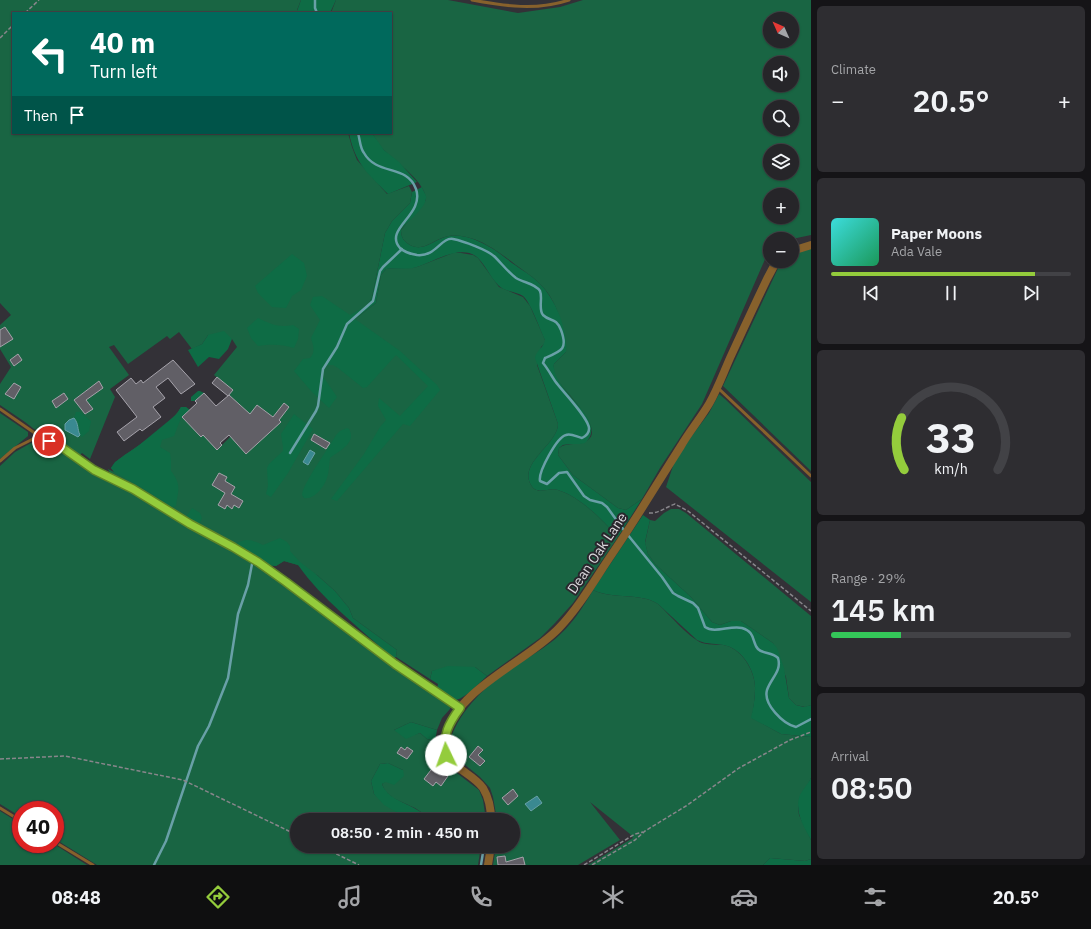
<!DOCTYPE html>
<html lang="en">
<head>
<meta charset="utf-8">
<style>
  :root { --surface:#262529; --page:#2e2d31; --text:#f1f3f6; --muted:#a4a5a8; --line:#424246; --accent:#94cc3c }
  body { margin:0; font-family:"IBM Plex Sans",sans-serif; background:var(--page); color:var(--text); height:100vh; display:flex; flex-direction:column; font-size:15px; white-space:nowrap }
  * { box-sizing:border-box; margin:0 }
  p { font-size:13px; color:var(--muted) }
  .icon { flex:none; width:22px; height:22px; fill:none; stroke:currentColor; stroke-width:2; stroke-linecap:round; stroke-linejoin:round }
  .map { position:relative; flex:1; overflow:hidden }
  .drawer { display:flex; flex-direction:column; gap:6px; padding:6px; background:#151417; width:280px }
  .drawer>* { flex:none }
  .guide { position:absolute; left:12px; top:12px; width:380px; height:122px; border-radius:0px; box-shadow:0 1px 3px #0004,0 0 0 1px var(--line); background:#00695c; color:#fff; overflow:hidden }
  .needle { width:26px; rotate:315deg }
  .tools { position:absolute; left:763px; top:12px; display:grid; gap:8px }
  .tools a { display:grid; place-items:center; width:36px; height:36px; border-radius:50%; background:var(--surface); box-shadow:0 1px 3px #0004,0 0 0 1px var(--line); font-size:20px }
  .speed { position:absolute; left:12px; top:801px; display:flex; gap:8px; font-size:20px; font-weight:700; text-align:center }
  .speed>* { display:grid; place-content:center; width:52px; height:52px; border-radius:50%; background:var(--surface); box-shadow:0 1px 3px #0004,0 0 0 1px var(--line); line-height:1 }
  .speed .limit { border:6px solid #d22; background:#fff; color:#111 }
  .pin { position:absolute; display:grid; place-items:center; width:34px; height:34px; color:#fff; margin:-17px; border:2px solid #fff; border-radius:50%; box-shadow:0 1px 4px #0007 }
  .me { position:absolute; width:44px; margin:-22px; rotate:357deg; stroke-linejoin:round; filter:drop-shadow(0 0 3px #0008) }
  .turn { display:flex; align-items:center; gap:14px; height:84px; padding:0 12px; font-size:18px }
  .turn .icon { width:52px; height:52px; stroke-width:2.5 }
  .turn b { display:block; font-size:28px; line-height:34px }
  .then { display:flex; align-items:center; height:38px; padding:0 12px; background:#0003; gap:8px; font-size:15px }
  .big { font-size:30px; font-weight:600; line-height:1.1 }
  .drawer .card { flex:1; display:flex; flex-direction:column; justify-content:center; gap:6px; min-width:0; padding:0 14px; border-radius:6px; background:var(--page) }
  .drawer .dial { align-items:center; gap:0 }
  .dial svg { height:104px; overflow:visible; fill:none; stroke:var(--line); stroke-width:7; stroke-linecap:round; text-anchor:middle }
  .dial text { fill:var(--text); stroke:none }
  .song { display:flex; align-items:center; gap:12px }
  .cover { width:48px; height:48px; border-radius:6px; background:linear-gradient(135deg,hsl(180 70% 55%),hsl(150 70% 35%)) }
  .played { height:4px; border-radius:2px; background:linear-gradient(90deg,var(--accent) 85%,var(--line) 85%) }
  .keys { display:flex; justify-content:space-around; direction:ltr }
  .heat { display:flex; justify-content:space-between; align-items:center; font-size:22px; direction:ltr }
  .charge { height:6px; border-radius:3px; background:linear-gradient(90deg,#34c759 29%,var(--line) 0) }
  .trip { position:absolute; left:290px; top:813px; width:230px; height:40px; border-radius:20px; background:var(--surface); box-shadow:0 1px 3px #0004,0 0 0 1px var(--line); font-weight:600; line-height:40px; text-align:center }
  .menu { display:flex; height:64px; justify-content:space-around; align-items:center; background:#0f0f10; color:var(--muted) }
  .menu .icon { width:28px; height:28px }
  .menu .current { color:var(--accent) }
  .menu b { font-size:18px; color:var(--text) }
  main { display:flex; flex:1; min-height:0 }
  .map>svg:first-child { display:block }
</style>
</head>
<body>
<main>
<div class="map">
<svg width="811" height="865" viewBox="0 0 811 865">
  <rect width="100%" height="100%" fill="#333137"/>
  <path fill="#196543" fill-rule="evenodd" d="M0 0H301L297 10 301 13H13V133H348L352 147 357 160 387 194 409 186 412 192 410 203 392 221 385 233 372 297 368 305 351 316 355 319 376 303 381 275 386 269 409 268 417 267 453 253H461L473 255 478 258 499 287 523 297 530 306 545 340V343L541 347 537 365 558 424C558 444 518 463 531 485 537 496 549 487 558 490 582 498 602 520 618 537L573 603 555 623 540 638 487 676 475 667 432 671 430 679 396 657 397 650 353 618 349 608 335 591 317 575 298 565 284 561 276 566 267 565 234 545 188 521 180 512H177L111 475 108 469 114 472 111 468C117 459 126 454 135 448 147 440 174 420 181 407H186L222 445 236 431 233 401 228 396 232 390 214 375 237 347 232 339 208 335 202 344 192 349 179 332 170 339 167 336 128 364 114 345 109 347 129 375 110 389 115 397 90 459 82 453 79 456 34 429 25 422 0 405V384L11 367 0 349V337L3 335 0 330V325L11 315 0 303Z
    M336 0H448L518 13 560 7 583 0H811V235L792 239H770V254L766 257 702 404 660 468 642 499 626 510 618 508 573 475 558 455 559 448C568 441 579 447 588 440 605 428 563 390 557 379 554 374 553 369 554 364L566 352C563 328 559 303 541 285 533 276 522 270 512 262 500 253 485 242 470 238 464 236 456 235 449 236 433 238 423 255 407 243 403 240 401 236 401 230L426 200C426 182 397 163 385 151 379 146 376 139 372 133H391V13H331ZM770 19H792V41H770ZM770 63H792V85H770ZM770 107H792V129H770ZM770 151H792V173H770ZM770 195H792V217H770Z
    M811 247V471L723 386 781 262 792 261V254Z
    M719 394 725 399 811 482V602L666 487 674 463 691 437 709 413Z
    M0 413 28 432V436L0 459Z
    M31 443H45L72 457 95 474 141 497 192 529 251 561 289 587 388 662 450 705V709L442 718 437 730 411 722 394 730 414 735 420 733 427 739 435 741 439 757 445 764 479 790 483 800 486 820H433L415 808 393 798 385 791 382 784 403 770 388 763 380 764 371 781 374 794 410 820H297V846H481L478 865H97L55 839V810H21V817L0 804V466L15 452Z
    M671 509H679L686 513 811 616V705L805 707 796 705 789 698 786 677 773 643 741 621H731L720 625 712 622 691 597 655 564 648 554 645 543 650 520 655 521 664 513Z
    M593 590C614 600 639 592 658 604 670 615 688 637 702 643 711 646 721 643 730 647 745 654 756 674 755 690 755 699 753 709 752 718L781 734 811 737V778L799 802 798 808 799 815 811 840V859L805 861 770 858 763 865H588L633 838 630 834 590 802 620 840 578 865H493L496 846H513V820H497L493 797 490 788 480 777 453 755 448 747C456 714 483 688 510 669 524 660 540 651 554 640 571 626 582 609 593 590Z
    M0 811 21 824V844H54L87 865H0Z"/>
  <path fill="#0e6c45" d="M301 0H336L330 13H301L297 11Z
    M349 133H372L384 150 399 162 417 182 388 194C367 173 355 163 349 133Z
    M422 187C423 190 425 193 426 196 428 207 407 221 401 230 401 236 403 240 407 243 423 255 434 238 449 236 456 235 464 236 470 238 486 243 500 253 512 263 522 270 533 276 541 285 556 300 568 331 566 352L554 364C550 390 611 420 585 443L580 444H569L563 445 559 448 558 455 573 475 618 508 626 510 642 499 618 537C602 520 582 498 558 490 549 487 537 496 531 485 518 463 558 444 558 424L535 358C536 351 544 347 545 340 540 330 531 303 523 296 516 291 504 292 498 285 490 277 486 266 478 258 462 243 433 262 417 267 406 270 396 268 386 269L381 275 376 303 355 319 400 351 437 385 440 390 410 426 403 424 337 501 331 499 364 454 380 427 386 420 378 406 379 398 400 416 428 386 396 355 367 387 363 388 338 368 333 365H326L322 375 337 397 329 408 312 392 294 371 303 359 310 358C316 352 313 345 311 338L320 320 310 305 313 297 322 296 350 315 368 305 372 297 385 233 392 221 410 203 412 192Z
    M292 254 304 263 307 276 301 290 292 296 286 308 272 307 258 293 255 286Z
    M258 318C271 324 278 328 293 325L299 329 298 339 294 348C281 344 271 344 258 346L251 338 247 328Z
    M224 331 232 339 228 349 219 359 209 357 198 367 188 350 202 344 208 335Z
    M198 391H200L204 393 195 401H191V397Z
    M181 407H186L190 410 181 418 174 436 162 440 160 447 170 453 171 461V471C182 485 178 490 176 506L172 507 144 489 114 472 111 468 115 462 138 446 177 414Z
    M76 412H80L91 421 89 431 82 437C75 432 80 426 74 418Z
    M294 414 313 429 288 473 271 497 266 494 268 486 267 468 269 464 283 451V447L281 434Z
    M347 428 349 429C357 443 339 451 330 458 329 465 329 472 327 478 324 487 314 500 304 498L302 495C303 483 329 448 336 435L340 431Z
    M192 508 200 513 202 518 198 527 188 521 186 517Z
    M643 515 650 520 645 542 648 554 655 564 691 597 712 622 720 625 731 621H741L773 643 777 648 784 668 789 698 796 705 804 707 811 705V737L781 734 751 718C753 709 755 699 755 690 756 673 744 651 727 646 717 643 707 645 697 640L658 604C639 592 615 600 593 590Z
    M280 538 287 542 290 546V551L300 562 317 575 335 591 349 608 353 618 397 650 396 657 394 658 387 653C356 625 322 599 298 565L284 561 276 566 267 565 234 545C247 537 251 540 263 545Z
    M448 666 475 667 487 676C478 684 467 697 456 700L437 689 438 684 430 679 432 671Z
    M411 722 437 730 435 741 427 739 420 733 406 739 394 730Z
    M388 763 403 770 404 776 394 785 386 782 382 784C387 798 402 801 414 808 421 812 427 816 433 820H410L384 805 374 794 371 781 380 764Z
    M811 778V840C803 826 794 810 800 795 803 789 808 784 811 778Z
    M770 858 805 861 811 859V865H763Z"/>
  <path fill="#3a8991" stroke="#69a0a7" d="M74 418C79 424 77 429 80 435L78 437 65 430V424L69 420Z
    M310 450 315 453 308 465 303 462Z
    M537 796 542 803 531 811 525 804Z"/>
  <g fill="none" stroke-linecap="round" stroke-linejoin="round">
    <path stroke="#69a0a7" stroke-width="2.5" d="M315 0V8L317 13
      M358 133C360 140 360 148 364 153 377 176 407 164 416 189 425 215 383 229 400 248 404 252 411 254 417 255 436 257 441 237 453 239 463 241 488 250 495 257 502 264 508 272 516 278 524 283 535 283 540 291 543 298 538 309 543 315 550 322 556 317 561 330 568 349 562 351 545 358L543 363C548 369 551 375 555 381 562 391 590 419 589 429 589 434 586 436 582 438 577 437 571 433 566 435 557 437 538 472 540 481L547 484 559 473 567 472 584 496 590 500 602 503 607 507 623 529 662 577 673 593 678 596 693 603 698 608 705 627C715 634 730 625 742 628 756 632 752 643 758 649 763 654 772 652 778 658 782 671 771 678 767 690 763 704 783 724 796 727L811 719
      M290 453 316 411 318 406 323 369 337 347 347 324 373 301 380 271 383 267 402 249
      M154 865 166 841 198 746 209 726 228 678 238 614 248 585 252 564
      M481 865 484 846"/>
  </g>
  <path fill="#615f66" stroke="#a6a3ab" d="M5 327 13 339 0 347V330Z
    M18 354 22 360 14 366 10 360Z
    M173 360 195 384 181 394 168 378 156 387 165 398 153 407 161 417 142 431 140 429 124 441 117 432 137 417 116 390 131 378 136 384 141 380 143 383Z
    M217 377 233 390 228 396 212 383Z
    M99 381 103 388 86 400 93 409 85 414 74 400Z
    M14 383 21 387 14 399 5 394Z
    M64 393 68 399 56 408 52 401Z
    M204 393 216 406 229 395 250 414 257 405 273 417 284 403 289 407 279 420 281 422 246 454 229 435 220 443 222 445 217 450 203 435 201 437 182 417 197 403 195 401Z
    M314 434 330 443 326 449 311 440Z
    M219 473 227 477 225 481 235 487 231 494 243 501 239 508 234 505 232 509 227 505 225 509 218 505 225 493 212 485Z
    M478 746 483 750 478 755 485 761 480 766 469 757Z
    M401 747 405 750 407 747 413 751 407 759 397 753Z
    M434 766 448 776 441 786 436 782 433 786 424 779Z
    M513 789 518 796 508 805 502 798Z
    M505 856 506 862 523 857 525 865H498L497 857Z"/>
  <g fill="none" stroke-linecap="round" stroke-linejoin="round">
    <path stroke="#88868b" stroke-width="1.5" stroke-dasharray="4 2" stroke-linecap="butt" d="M25 13 39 0
      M0 38 13 25
      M649 513C658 514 666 507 675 504L688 511 811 611
      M0 759 65 756 183 780 297 835
      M320 846 359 865
      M584 865 635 834 643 832
      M592 865 635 840 645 831 686 806 739 768 790 740 811 732"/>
    <path stroke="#87612c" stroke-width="3" d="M472 0C505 6 536 11 569 0
      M718 388 811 476
      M0 409 39 436 59 446 94 470 133 489 190 525 233 547 258 562 287 582 395 664 461 707
      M0 461 15 448 39 436
      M0 808 21 821
      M55 842 93 865"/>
    <path stroke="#87612c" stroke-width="8" d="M792 251 811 245
      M491 820C491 809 489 798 483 788 469 769 437 765 446 734 458 688 528 661 559 628 580 606 595 579 612 554 636 519 658 482 681 446 689 432 700 419 709 404 717 390 723 374 730 358 742 332 754 306 767 279L775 264 778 261
      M488 865 491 846"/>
  </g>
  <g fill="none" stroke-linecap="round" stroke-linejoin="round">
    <defs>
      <path id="route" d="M49 441 60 446 94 470 133 489 190 524 233 547 258 562 286 582 395 664 460 708C449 723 442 735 446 755"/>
    </defs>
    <use href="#route" stroke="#608527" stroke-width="10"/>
    <use href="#route" stroke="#94cc3c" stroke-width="7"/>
  </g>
  <g text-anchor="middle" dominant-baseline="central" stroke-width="4" stroke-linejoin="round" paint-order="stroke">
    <g font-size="14" fill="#d8d6da" stroke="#29272d">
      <text transform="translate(597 553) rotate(-56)">Dean Oak Lane</text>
    </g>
  </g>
</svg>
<div class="tools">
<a><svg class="needle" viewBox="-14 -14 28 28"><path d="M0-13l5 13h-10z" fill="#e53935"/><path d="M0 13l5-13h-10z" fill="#a4a5a8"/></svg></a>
<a><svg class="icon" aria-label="sound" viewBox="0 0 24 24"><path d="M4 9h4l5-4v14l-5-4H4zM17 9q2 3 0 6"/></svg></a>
<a><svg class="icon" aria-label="search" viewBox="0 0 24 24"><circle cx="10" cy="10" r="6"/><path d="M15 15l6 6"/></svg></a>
<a><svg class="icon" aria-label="layers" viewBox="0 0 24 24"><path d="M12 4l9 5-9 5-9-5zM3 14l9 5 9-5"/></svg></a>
<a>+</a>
<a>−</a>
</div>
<div class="speed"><div class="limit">40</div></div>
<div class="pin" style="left:49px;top:441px;background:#d93025"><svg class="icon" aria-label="arrive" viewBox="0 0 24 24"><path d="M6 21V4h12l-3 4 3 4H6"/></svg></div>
<svg class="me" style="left:446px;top:755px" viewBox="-20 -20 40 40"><circle r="19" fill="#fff"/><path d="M0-13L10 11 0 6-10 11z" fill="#94cc3c"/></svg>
<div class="trip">08:50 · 2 min · 450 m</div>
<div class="guide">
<div class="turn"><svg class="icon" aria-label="left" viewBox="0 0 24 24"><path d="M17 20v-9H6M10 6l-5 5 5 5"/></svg><div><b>40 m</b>Turn left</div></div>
<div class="then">Then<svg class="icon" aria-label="arrive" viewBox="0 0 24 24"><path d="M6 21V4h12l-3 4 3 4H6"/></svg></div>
</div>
</div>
<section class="drawer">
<div class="card"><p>Climate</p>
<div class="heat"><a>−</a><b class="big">20.5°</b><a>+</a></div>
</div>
<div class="card">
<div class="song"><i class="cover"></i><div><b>Paper Moons</b><p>Ada Vale</p></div></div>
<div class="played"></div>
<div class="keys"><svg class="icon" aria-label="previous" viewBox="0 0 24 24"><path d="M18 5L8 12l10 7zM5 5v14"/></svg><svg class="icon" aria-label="pause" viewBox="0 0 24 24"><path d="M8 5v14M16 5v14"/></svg><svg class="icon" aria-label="next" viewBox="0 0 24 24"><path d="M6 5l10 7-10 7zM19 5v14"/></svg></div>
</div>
<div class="card dial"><svg viewBox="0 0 100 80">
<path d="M14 69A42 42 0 1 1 86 69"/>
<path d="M14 69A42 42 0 0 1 12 29" stroke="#94cc3c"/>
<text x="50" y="56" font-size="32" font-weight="700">33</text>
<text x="50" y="72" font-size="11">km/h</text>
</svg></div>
<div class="card"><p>Range · 29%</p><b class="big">145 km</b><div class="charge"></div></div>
<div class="card"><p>Arrival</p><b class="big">08:50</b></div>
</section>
</main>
<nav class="menu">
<b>08:48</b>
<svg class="icon current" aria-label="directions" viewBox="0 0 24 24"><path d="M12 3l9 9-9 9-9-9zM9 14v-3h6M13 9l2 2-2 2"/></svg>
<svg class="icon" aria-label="music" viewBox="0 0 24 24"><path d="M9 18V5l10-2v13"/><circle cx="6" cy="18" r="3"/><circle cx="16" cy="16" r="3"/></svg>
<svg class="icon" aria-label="phone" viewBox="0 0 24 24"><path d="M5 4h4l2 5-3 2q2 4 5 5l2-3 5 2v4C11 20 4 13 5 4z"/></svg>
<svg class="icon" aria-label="climate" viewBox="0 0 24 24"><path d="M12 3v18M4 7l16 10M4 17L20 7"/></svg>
<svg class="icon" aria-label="car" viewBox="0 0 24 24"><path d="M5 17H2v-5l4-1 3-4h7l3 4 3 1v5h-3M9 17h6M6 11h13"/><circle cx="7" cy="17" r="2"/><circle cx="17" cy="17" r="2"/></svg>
<svg class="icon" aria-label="filters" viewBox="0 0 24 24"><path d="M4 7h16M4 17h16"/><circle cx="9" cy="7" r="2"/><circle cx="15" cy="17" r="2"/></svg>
<b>20.5°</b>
</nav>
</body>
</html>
